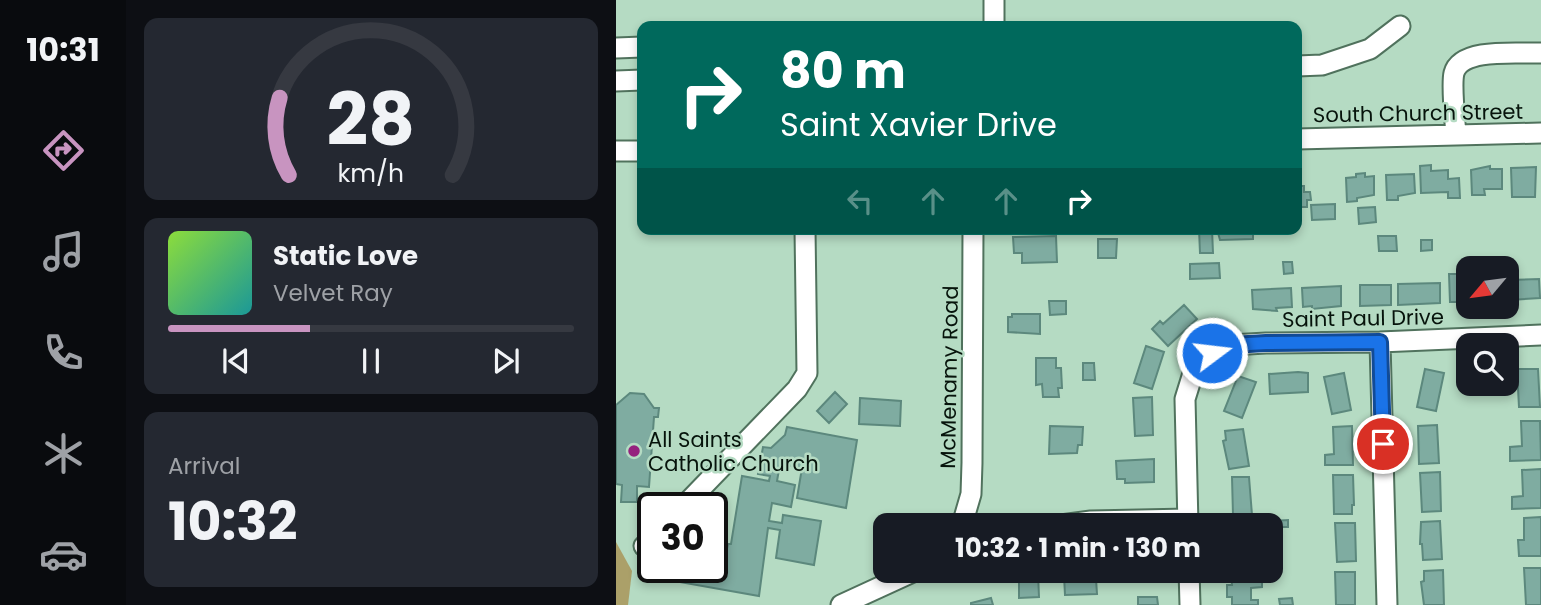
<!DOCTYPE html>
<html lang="en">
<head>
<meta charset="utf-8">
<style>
  :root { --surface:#171b24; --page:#242831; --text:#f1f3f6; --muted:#9ea1a6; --line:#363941; --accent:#c894c0 }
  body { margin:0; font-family:Poppins,sans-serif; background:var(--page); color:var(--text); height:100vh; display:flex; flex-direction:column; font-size:26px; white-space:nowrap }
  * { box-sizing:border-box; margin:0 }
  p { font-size:23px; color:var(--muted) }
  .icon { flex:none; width:38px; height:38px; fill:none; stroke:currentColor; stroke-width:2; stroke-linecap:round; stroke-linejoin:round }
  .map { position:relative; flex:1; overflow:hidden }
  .side { display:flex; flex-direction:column; gap:18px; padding:18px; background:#0d0f14; width:490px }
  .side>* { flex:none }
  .top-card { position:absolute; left:21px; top:21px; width:665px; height:214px; border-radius:14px; box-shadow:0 4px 10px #0003; background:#00695c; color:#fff; overflow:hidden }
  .needle { width:46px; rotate:241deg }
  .controls { position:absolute; left:840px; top:256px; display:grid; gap:14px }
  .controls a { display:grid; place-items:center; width:63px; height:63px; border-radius:14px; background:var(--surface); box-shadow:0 4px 10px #0003; font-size:35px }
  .speed { position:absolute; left:21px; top:492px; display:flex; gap:14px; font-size:35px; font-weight:700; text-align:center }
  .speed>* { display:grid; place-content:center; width:91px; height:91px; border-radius:50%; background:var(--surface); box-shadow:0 4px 10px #0003; line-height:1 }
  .speed .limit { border:4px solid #111; border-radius:10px; background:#fff; color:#111 }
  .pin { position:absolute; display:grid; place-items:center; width:60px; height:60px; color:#fff; margin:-30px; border:4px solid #fff; border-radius:50%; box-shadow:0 2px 7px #0007 }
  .me { position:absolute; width:77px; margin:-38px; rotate:75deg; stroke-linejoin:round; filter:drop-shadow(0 0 5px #0008) }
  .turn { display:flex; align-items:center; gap:24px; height:147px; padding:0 28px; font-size:32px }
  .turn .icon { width:91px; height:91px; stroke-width:2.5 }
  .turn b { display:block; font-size:49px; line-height:60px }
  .lanes { display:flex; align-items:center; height:66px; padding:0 28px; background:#0003; justify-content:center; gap:35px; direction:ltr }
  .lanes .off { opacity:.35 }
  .big { font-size:52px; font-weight:700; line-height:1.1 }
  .side .tile { flex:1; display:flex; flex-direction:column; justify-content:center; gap:10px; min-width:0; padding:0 24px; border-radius:14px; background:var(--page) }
  .side .dial { align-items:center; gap:0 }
  .dial svg { height:182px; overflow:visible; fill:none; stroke:var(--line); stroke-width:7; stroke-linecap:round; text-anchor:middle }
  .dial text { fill:var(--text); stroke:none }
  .song { display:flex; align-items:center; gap:21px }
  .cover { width:84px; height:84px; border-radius:10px; background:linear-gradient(135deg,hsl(90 70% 55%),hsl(180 70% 35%)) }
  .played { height:7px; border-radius:4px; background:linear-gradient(90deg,var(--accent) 35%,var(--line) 35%) }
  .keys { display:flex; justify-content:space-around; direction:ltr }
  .trip { position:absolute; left:257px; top:513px; width:410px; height:70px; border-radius:14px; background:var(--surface); box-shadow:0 4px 10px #0003; font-weight:700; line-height:70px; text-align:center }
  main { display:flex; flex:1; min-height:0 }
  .menu { display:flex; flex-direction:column; width:126px; justify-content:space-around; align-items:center; background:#090b0e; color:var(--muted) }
  .menu .icon { width:49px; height:49px }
  .menu .on { color:var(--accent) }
  .menu b { font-size:32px; color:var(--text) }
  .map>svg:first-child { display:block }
</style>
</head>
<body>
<main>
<nav class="menu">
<b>10:31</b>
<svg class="icon on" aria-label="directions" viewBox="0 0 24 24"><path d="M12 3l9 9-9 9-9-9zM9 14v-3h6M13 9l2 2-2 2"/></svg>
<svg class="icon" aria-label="music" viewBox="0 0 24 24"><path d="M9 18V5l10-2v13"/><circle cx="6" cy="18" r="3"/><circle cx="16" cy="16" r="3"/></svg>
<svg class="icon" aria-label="phone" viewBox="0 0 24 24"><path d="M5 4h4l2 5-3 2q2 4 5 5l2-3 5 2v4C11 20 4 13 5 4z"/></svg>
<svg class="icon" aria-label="climate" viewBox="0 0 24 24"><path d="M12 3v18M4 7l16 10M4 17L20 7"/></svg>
<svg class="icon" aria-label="car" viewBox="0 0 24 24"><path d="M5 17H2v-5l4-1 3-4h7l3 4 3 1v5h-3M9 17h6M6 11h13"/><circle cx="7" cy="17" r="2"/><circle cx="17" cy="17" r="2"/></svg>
</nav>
<section class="side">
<div class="tile dial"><svg viewBox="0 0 100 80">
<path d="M14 69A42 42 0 1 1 86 69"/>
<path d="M14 69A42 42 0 0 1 10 35" stroke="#c894c0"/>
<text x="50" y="56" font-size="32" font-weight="700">28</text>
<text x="50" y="72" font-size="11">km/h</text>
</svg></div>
<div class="tile">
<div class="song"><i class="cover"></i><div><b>Static Love</b><p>Velvet Ray</p></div></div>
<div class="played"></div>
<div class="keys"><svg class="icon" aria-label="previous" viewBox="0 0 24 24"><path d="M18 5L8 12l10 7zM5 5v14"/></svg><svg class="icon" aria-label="pause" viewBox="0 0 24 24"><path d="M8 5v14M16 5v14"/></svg><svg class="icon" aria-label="next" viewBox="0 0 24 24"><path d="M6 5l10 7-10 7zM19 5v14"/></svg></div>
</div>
<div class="tile"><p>Arrival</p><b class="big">10:32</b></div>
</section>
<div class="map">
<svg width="925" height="605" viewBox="0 0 925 605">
  <rect width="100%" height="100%" fill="#b5dbc3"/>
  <path fill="#aba069" d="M0 542 16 571 12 605H0Z"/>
  <path fill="#7faca1" stroke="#5c887d" stroke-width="2" d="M815 165V171L832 170V179L843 178 844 198H832V192L805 193 804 166Z
    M874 166V169H886V189H868L869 195H856L855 170Z
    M920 167 919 197H896L895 168Z
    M749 173V177L758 176V195L741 198V201L731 202 730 178 740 177V174Z
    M798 174 799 193 782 196V200H771L770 175Z
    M681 186H688V192H694L695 200H691V207H681Z
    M719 204V219L696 220 695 205Z
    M759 207 760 222 743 224 742 208Z
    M583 229H596L597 253H584Z
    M601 229H637V239L604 240Z
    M440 236 441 262 406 263V253H398L397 237Z
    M762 236H780L781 251H763Z
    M482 239H501L500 258H482Z
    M805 240H816V250L805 251Z
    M667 262H676L677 273 668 274Z
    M603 263 604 278 574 279V264Z
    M833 274H847V282H852V302H834Z
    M923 279 924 298 894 300 893 280Z
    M824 283V303L782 305V284Z
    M744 285H775V305L744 306Z
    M725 286V306L696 309V306L687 307 686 288Z
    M675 288 676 307 660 308 661 311 637 309 636 290Z
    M433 301H450V314L434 315Z
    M568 305 581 319 552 346 536 329 544 321 547 324Z
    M396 314H424V334L392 332V317H396Z
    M530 346 548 352 536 389 518 383Z
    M420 358H440V368H445L446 388H442L443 397H427L426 384 420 385Z
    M467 363H478L479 380H467Z
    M809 369 828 373 820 411 801 407Z
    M901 369H922L924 407H903Z
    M682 372 692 373V392L654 394 653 374Z
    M728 373 735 410 716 414 708 377Z
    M622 376 640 382 626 418 608 411Z
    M219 392 231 404 213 423 201 411Z
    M14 393 28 394 38 408H43L42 417H38L33 487 21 486V502H5L6 485 0 484V405Z
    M536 397 537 435 519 436 517 398Z
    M244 398 285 401 284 426 243 424Z
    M905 421H924L925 460 894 461V447L906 446Z
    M821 425 823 463 803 464 802 426Z
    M434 426 467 427 466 445H462L461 453 433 454Z
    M736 426 737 465H709V455L718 454 717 427Z
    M171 427 241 440 230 508 181 498 186 468 164 464 161 481 179 485 175 507 156 503 153 521 166 523 167 515 205 521 198 565 160 558 164 530 152 528 143 596 58 581 61 567H96V514L110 516 104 552 110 553 112 544H115L126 476 153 481 154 476 142 474 147 447 155 448 169 435Z
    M627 429 633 466 613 469 607 441 610 440 609 431Z
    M538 459V482L509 483V479H501L500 461Z
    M925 469V508L896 509V497L907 496 906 470Z
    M824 472 825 511 806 512 804 473Z
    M717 475H737L738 505H736V514H718Z
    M616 477H633L636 515H617Z
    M925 517V556H903L902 540H908V518Z
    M672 520V527H655L656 521Z
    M824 521 826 559 807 560 806 544H804L805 522Z
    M719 523H739L740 561 721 562Z
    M908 568H925V605H910Z
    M405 570H420L422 573 423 597 403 598V574H405Z
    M494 570H540V579L494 580Z
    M827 570 828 605H808L805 582 808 581V571Z
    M458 572H472L473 580 480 579 481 594 449 595 448 575H459Z
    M719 572H739V605H720Z
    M615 574H646V587L635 588V600H642V605H616V597H611V585H616Z
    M522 597H541L542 605H522Z
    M375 598 377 605H355V603Z
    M676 598 677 605H664L663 599Z"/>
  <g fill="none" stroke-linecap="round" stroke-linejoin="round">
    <defs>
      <path id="minor" d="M378 0V26
        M0 48 26 47
        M681 66 706 65 754 49 784 26
        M0 81 26 80
        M840 135C839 120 835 85 838 73 845 47 903 54 925 53
        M681 139 925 133
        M0 151H26
        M764 342 771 605
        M66 508 181 389 191 373 189 229
        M346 525 355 494 356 463 357 229
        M445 525 475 521 572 519
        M572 525 569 399 578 370 596 353 615 345 650 343 764 342 925 335
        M28 546 37 538
        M573 570 574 605
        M225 605 301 570"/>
    </defs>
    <use href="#minor" stroke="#50725d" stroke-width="23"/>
    <use href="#minor" stroke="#fff" stroke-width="19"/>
  </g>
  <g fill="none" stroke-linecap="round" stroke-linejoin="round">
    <defs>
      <path id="route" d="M596 353 615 345 650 343 764 342 767 444"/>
    </defs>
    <use href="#route" stroke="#114b97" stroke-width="18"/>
    <use href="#route" stroke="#1a73e8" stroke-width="12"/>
  </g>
  <circle fill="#95217e" stroke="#b5dbc3" stroke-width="2.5" cx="18" cy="451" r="7"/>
  <g text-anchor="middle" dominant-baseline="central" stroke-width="5" stroke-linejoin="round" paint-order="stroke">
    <g font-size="21" fill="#06130b" stroke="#b5dbc3">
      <text transform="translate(802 113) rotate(-1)">South Church Street</text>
      <text transform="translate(747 318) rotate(-1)">Saint Paul Drive</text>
      <text transform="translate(333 377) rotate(-89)">McMenamy Road</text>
    </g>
    <g font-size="21" fill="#06130b" stroke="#b5dbc3" text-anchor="start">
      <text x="32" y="439">All Saints<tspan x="32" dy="24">Catholic Church</tspan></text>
    </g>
  </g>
</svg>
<div class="controls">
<a><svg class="needle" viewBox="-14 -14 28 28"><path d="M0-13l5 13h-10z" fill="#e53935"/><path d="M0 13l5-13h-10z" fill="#9ea1a6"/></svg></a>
<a><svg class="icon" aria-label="search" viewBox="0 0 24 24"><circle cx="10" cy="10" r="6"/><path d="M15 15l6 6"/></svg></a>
</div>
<div class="speed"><div class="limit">30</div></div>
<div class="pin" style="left:767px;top:444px;background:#d93025"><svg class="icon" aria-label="arrive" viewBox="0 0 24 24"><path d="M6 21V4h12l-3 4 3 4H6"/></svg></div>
<svg class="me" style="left:596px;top:353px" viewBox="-20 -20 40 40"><circle r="17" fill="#1a73e8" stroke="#fff" stroke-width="3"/><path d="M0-11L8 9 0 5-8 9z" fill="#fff"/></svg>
<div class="trip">10:32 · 1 min · 130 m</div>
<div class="top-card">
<div class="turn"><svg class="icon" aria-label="right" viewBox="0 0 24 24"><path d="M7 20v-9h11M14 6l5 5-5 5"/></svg><div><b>80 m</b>Saint Xavier Drive</div></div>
<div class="lanes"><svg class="icon off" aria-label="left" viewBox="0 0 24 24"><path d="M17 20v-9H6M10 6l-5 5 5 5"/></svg><svg class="icon off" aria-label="ahead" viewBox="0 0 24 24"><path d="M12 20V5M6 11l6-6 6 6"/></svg><svg class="icon off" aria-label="ahead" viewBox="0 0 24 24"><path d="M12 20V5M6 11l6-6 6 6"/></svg><svg class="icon" aria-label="right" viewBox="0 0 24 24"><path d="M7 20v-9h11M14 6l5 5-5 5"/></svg></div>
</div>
</div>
</main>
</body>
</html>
